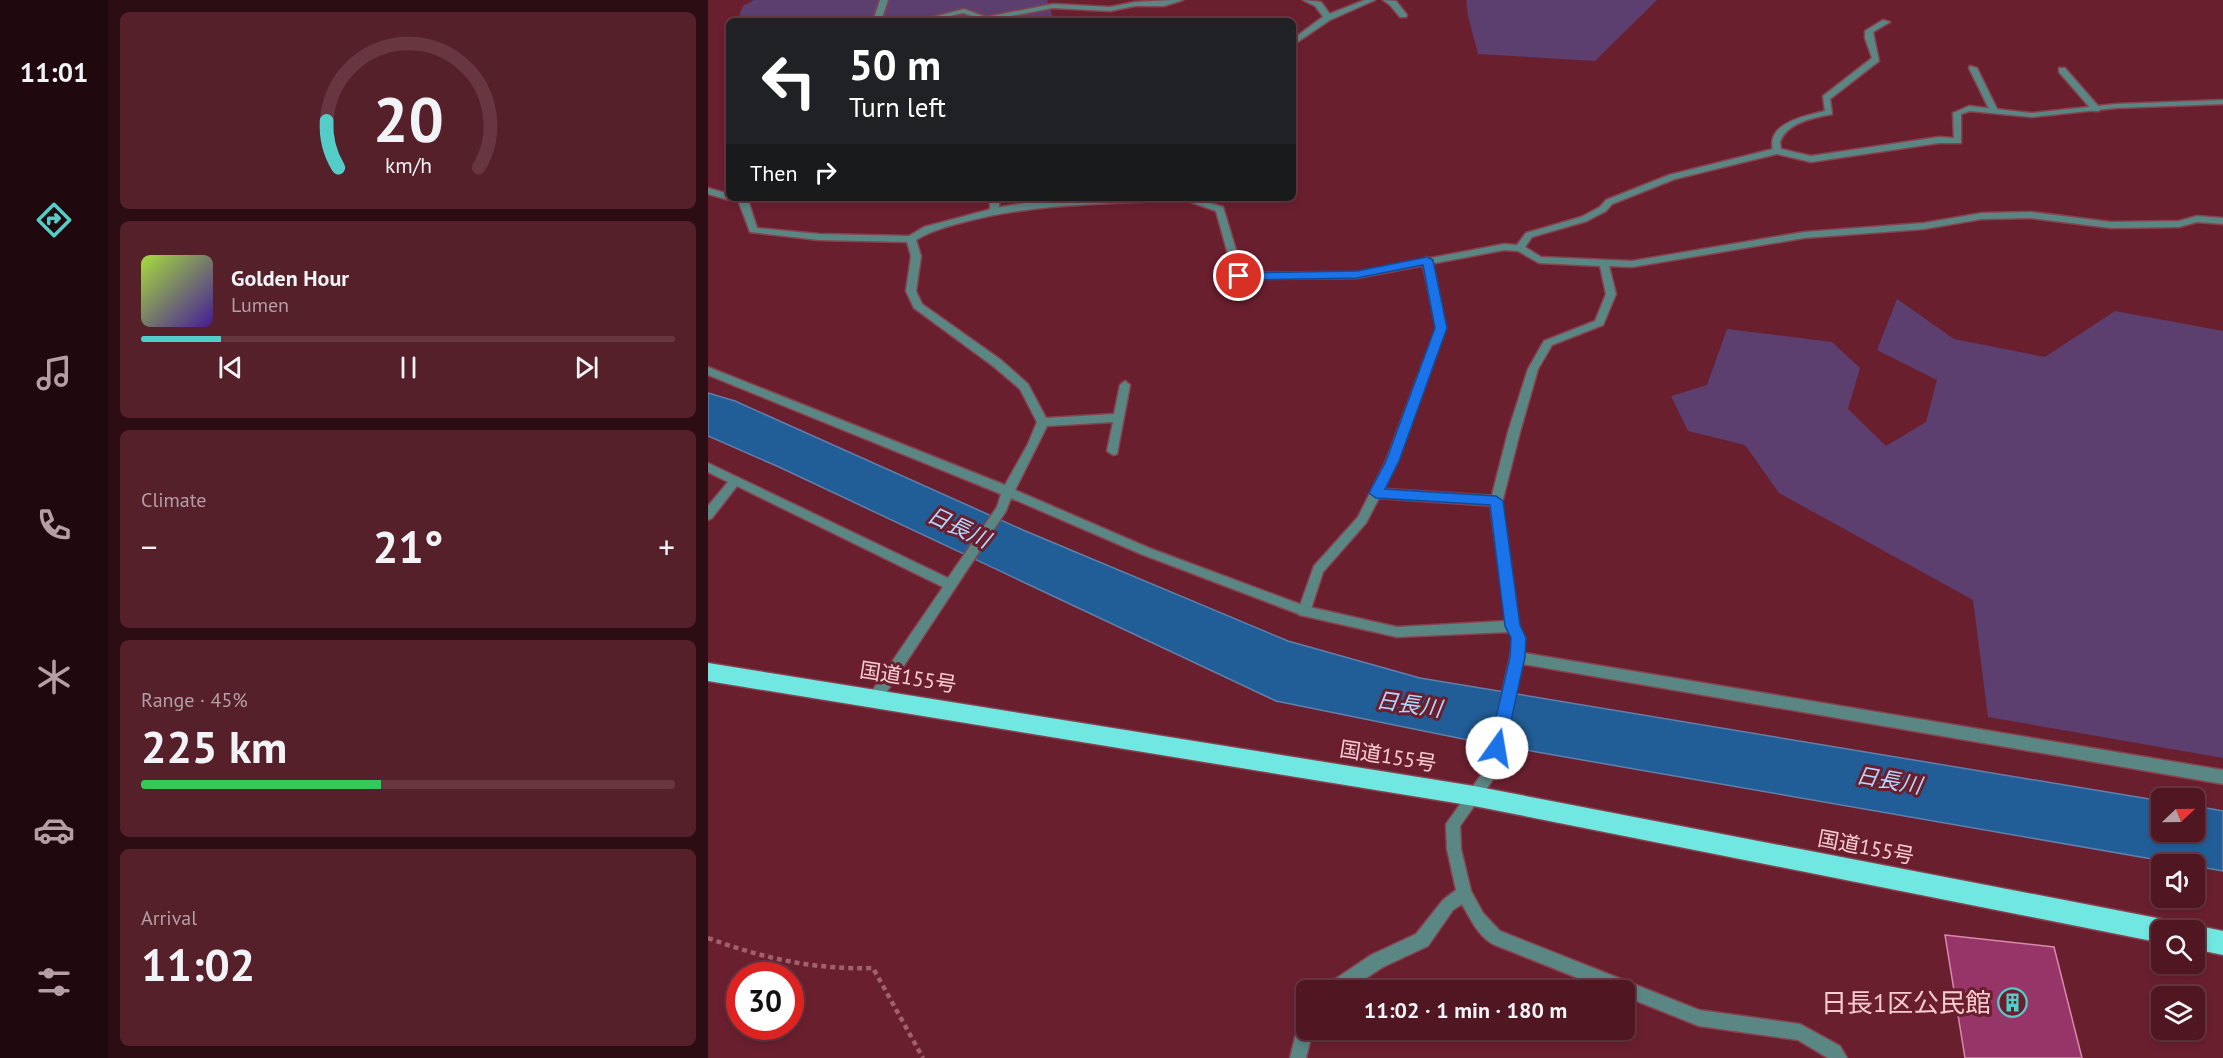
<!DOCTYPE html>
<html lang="en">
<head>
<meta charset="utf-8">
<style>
  :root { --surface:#501723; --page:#56202b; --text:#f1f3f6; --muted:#b49fa6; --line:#673641; --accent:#54cdc8 }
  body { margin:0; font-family:"PT Sans","Noto Sans JP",sans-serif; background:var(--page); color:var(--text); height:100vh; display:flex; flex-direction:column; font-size:22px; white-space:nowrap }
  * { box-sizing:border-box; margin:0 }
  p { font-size:20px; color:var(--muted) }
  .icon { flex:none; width:33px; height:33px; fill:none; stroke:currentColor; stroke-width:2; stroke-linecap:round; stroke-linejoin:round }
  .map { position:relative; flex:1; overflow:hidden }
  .panel { display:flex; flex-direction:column; gap:12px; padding:12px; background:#2c0d13; width:600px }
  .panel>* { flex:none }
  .hud { position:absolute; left:18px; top:18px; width:570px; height:183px; border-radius:9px; box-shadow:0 3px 9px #0003,0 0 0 2px var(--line); background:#202124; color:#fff; overflow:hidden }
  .needle { width:39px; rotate:68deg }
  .fabs { position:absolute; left:1443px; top:788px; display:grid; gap:12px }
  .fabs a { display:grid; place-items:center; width:54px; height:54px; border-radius:9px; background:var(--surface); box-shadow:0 3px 9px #0003,0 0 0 2px var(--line); font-size:30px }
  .speed { position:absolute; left:18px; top:962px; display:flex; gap:12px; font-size:30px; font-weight:700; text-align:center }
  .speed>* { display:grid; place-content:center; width:78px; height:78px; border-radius:50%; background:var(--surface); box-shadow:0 3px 9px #0003,0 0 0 2px var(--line); line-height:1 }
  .speed .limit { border:9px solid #d22; background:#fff; color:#111 }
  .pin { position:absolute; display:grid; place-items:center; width:51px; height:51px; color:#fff; margin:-26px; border:3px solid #fff; border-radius:50%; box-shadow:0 2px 6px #0007 }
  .me { position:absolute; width:66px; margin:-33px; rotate:13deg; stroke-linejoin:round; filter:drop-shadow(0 0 4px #0008) }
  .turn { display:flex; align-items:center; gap:21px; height:126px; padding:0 24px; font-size:27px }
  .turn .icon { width:78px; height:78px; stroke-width:2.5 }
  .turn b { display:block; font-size:42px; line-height:51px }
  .then { display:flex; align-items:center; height:57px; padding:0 24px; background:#0003; gap:12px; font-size:22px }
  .big { font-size:45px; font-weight:800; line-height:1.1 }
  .panel .tile { flex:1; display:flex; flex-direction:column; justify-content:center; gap:9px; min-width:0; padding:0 21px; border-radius:9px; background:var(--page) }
  .panel .dial { align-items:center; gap:0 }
  .dial svg { height:156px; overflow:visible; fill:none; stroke:var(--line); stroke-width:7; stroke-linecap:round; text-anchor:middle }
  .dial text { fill:var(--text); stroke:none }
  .song { display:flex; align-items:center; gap:18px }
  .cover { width:72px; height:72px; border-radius:9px; background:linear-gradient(135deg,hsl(80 70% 55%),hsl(260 70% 35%)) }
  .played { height:6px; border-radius:3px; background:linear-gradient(90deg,var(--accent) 15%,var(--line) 15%) }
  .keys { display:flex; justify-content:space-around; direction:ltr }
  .heat { display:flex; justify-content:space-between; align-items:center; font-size:33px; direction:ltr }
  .charge { height:9px; border-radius:4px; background:linear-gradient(90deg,#34c759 45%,var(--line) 0) }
  .trip { position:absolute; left:588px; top:980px; width:339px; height:60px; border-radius:9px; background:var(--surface); box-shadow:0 3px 9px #0003,0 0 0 2px var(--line); font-weight:800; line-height:60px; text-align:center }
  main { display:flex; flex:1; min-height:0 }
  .tabs { display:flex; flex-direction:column; width:108px; justify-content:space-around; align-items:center; background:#20090e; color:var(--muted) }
  .tabs .icon { width:42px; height:42px }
  .tabs .current { color:var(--accent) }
  .tabs b { font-size:27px; color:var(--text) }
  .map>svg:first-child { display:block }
</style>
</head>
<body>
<main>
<nav class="tabs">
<b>11:01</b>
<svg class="icon current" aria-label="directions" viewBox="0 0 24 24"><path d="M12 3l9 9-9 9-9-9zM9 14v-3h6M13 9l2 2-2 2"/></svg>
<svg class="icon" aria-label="music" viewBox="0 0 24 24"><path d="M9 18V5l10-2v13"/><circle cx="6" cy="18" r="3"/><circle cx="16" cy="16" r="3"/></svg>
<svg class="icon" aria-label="phone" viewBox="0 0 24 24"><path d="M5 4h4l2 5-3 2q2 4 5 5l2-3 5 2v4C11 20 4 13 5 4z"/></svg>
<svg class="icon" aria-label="climate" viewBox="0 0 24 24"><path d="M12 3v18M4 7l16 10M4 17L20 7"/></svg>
<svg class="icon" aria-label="car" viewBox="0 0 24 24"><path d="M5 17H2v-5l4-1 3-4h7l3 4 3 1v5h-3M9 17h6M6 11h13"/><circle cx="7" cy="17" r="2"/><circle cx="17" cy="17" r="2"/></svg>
<svg class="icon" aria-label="filters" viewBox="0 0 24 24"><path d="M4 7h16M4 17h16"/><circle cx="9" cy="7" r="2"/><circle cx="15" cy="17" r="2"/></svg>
</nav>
<section class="panel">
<div class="tile dial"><svg viewBox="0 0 100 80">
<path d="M14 69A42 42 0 1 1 86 69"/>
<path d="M14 69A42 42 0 0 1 8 45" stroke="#54cdc8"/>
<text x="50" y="56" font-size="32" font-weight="700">20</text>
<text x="50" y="72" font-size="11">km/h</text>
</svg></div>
<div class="tile">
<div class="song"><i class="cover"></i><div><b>Golden Hour</b><p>Lumen</p></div></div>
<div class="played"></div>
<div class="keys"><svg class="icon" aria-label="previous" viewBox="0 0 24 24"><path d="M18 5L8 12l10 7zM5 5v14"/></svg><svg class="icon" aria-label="pause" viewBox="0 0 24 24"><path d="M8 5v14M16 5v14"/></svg><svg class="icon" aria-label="next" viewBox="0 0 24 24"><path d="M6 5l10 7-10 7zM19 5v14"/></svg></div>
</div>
<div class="tile"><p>Climate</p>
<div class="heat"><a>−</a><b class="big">21°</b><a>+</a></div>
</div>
<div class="tile"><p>Range · 45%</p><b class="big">225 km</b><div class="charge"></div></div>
<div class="tile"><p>Arrival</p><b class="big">11:02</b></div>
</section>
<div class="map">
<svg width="1515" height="1058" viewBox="0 0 1515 1058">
  <rect width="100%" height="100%" fill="#6a1f2f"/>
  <path fill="#5c3e6f" d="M46 0H339L346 21H29L35 6Z
    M758 0H949L887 61 770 54 760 16Z
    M1189 299 1246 339 1337 357 1407 311 1515 331V758L1280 717 1265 600 1071 493 1037 445 980 431 963 396 999 385 1019 329 1124 342 1152 368 1140 409 1178 446 1218 422 1229 380 1169 350Z"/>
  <path fill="#215e98" stroke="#627fa9" stroke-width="1.5" d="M0 393 27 401 315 530 580 641 712 678 1453 801 1454 831H1486L1487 806 1515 811V871L1487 866 1486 864H1473L765 741 568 701 71 467 0 436Z"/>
  <path fill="#973568" stroke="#d888ad" stroke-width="1.5" d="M1237 935 1346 947 1374 1058H1257Z"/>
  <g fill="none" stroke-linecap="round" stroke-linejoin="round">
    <defs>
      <path id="lane" d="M463 0H475L456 6H427L402 11 345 8 278 21 255 13 223 21H209L256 9 278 17 345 4 402 7 427 2Z
        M595 0 613 2 624 17 617 19 607 6Z
        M675 0 688 1 699 15 698 17H692L682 5Z
        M1175 20 1182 22 1165 32 1171 61 1122 99 1124 114C1106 118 1079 122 1072 142L1073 151 1066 153C1055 124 1096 116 1117 111L1115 96 1164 58 1157 38V31Z
        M1262 66 1269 68 1290 111 1289 113 1282 111 1261 68Z
        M1351 68H1357L1391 107V111H1385L1351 72Z
        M282 198H292L290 213 287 214 282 211Z
        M719 257 724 260 738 328 690 461 676 489 788 496 794 501 788 506 671 498 658 523 615 572 601 615 596 616 591 615 590 611 606 566 650 517 678 461 728 328 714 260Z"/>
      <path id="street" d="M172 0H180L173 21H165Z
        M657 0H667L622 20 585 45V39L616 16Z
        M1515 100V104L1408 108 1323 117 1262 111 1253 114V143H1231L1103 162 1069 154 967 179 904 204 898 211 879 221 824 237 817 247 833 257 924 261 1096 232 1216 223 1274 213 1323 212 1403 222 1471 221 1489 216 1515 218V224L1489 222 1471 227 1403 228 1323 218 1274 219 1216 229 1096 238 924 267 901 266 908 294 895 325 844 345 830 369 812 432 794 503 811 626 817 638 816 653 1515 770V784L814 664 791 771 752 826 753 849 763 891 775 913 792 931 991 1010 1092 1024 1132 1046 1139 1058H1120L1090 1040 991 1026 916 996V990H900L787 945C771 938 762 918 754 904L745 910 720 946 675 967 640 990H618L620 984 663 955 708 934 735 900 748 890 739 849 738 824 778 768 802 657 805 638 801 632 689 637 596 616 433 554 303 498 298 511 172 702 167 704 162 702 160 698 162 694 235 587 29 486 4 518 0 520V506L20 482 0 472V463L240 578 289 507 293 494 0 375V367L297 485 320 444 329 422 312 389 285 366 206 308 198 291 203 256 199 242 111 240 42 232 30 200 32 198H38L40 200 49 228 111 234 201 236 216 227 287 208 324 202 400 198H454L449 201C385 204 322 205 260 221 241 226 224 230 208 240L213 256 208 291 214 304 293 360 320 384 338 418 406 414 412 385 417 381 422 385 409 454 405 455 399 451 405 422 339 426 307 490 441 548 597 606 689 627 798 621 782 503 800 432 820 369 836 341 887 321 898 294 892 266 831 263 810 251 796 250 649 278 531 279 526 276 508 211 471 198H485L515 207 535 273 649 272 796 244 809 245 818 233 873 217 892 207 898 200 961 175 1069 148 1103 156 1231 137 1246 138 1245 113 1261 106 1323 113 1408 104Z
        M0 188 21 194V198H25L21 200 0 194Z
        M598 1015V1029H605L598 1058H582L592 1017Z"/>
      <path id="highway" d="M0 663 766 786 1454 919 1462 923 1465 930H1454V943L766 806 0 681Z
        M1486 925 1515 931V955L1486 949V930H1477Z"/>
    </defs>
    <use href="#lane" stroke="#87424f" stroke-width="3"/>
    <use href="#street" stroke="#87424f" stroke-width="3"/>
    <use href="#highway" stroke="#87424f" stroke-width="3"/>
    <path stroke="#a0606c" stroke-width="4.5" stroke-dasharray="5 4" stroke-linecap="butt" d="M0 938C54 958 107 970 165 968L215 1058"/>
    <use href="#lane" fill="#5a8683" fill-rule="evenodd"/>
    <use href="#street" fill="#5a8683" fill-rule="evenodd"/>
    <use href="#highway" fill="#71e7e2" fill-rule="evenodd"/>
  </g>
  <path fill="#1a73e8" stroke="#114b97" stroke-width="1.5" d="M719 257 725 260 739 328 691 461 677 489 788 496 795 501 812 625 818 638 817 657 797 748 795 754 789 756 784 754 781 748 802 657 803 638 797 626 782 505 668 498 661 493 678 461 727 328 715 265 649 278 531 280 526 276 531 273 649 271Z"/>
  <defs>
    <symbol id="building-ring" viewBox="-11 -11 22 22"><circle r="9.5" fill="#6a1f2f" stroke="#54cdc8" stroke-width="1.5"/><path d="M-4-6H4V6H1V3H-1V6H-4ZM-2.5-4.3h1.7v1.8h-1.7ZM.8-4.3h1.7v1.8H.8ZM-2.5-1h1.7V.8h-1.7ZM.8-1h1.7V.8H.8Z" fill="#54cdc8"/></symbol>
  </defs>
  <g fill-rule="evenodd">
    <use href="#building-ring" x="1288" y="986" width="33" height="33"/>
  </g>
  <g text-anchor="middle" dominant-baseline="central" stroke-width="6" stroke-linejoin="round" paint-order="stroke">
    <g font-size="21" fill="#fbccd1" stroke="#6a1f2f">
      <text transform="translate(200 677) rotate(9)">国道155号</text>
      <text transform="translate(680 756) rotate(9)">国道155号</text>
      <text transform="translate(1158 847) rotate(11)">国道155号</text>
    </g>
    <g font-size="22" font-style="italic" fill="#b2d7ff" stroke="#6a1f2f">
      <text transform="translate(251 527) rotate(25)">日長川</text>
      <text transform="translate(701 704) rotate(8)">日長川</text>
      <text transform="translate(1181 780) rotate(10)">日長川</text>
    </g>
    <g font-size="26" fill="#fbccd1" stroke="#6a1f2f" text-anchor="end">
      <text x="1283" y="1002">日長1区公民館</text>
    </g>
  </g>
</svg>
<div class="fabs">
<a><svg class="needle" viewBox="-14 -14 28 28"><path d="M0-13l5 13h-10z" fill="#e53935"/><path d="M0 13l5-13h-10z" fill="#b49fa6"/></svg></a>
<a><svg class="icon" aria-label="sound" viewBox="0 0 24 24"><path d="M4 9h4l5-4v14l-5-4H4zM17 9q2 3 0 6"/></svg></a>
<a><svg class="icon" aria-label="search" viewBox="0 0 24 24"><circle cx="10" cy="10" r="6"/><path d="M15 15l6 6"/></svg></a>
<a><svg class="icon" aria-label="layers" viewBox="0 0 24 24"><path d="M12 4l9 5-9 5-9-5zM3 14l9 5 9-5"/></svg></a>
</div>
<div class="speed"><div class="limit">30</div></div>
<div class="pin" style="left:531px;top:276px;background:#d93025"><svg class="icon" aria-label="arrive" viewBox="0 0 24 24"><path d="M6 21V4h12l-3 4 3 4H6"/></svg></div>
<svg class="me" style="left:789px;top:748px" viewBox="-20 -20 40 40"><circle r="19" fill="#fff"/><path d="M0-13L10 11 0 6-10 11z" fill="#1a73e8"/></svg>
<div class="trip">11:02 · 1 min · 180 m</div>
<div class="hud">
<div class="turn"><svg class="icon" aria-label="left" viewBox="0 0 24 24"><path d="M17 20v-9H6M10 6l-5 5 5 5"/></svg><div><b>50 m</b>Turn left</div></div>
<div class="then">Then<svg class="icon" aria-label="right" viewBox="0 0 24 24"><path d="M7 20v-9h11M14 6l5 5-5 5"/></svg></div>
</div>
</div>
</main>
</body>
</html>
